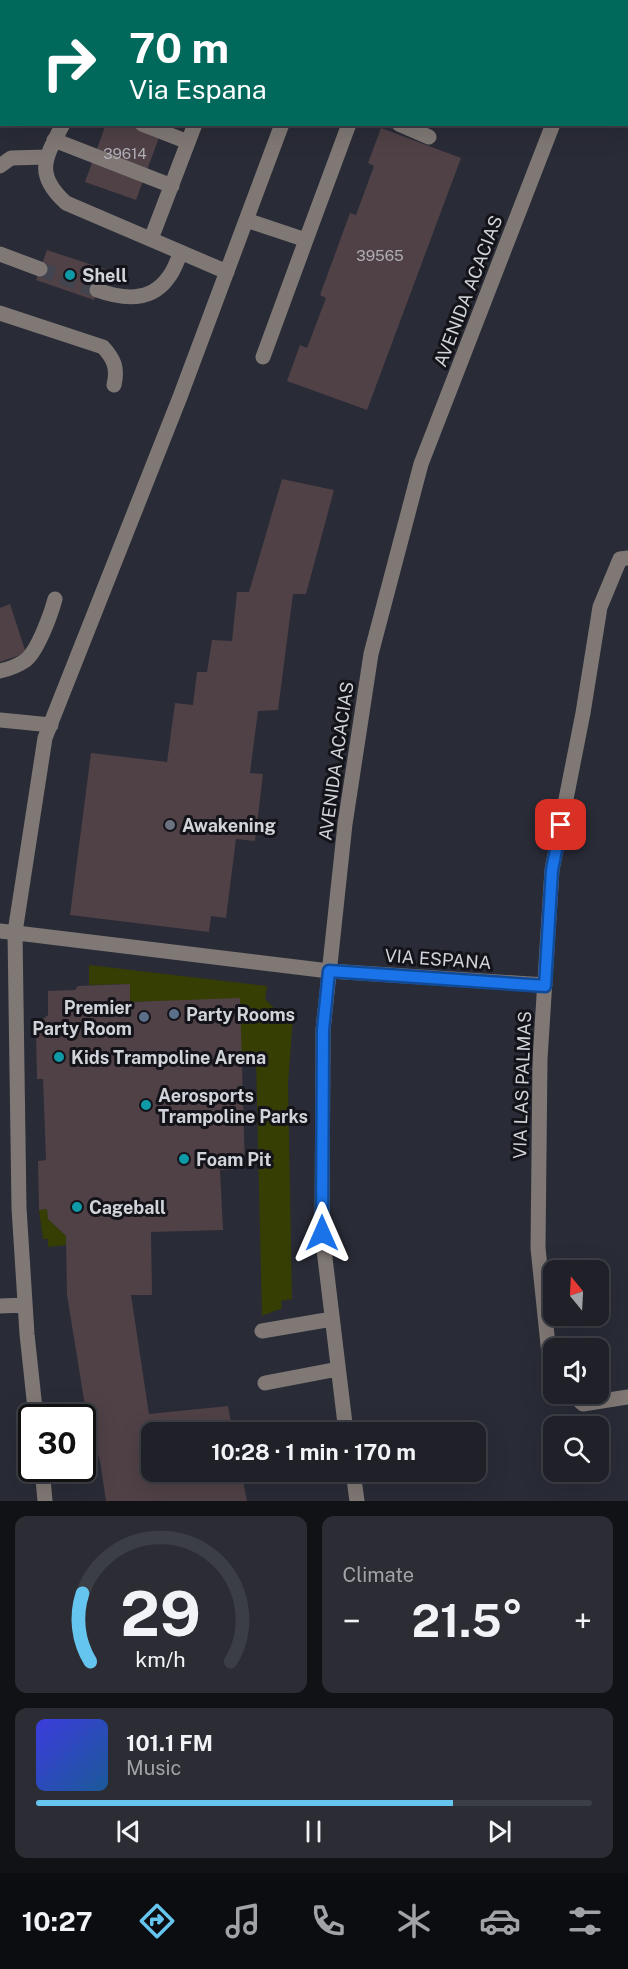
<!DOCTYPE html>
<html lang="en">
<head>
<meta charset="utf-8">
<style>
  :root { --surface:#1f2028; --page:#2c2d34; --text:#f1f3f6; --muted:#a1a3a8; --line:#3c3e45; --accent:#65c5ee }
  body { margin:0; font-family:"Public Sans",sans-serif; background:var(--page); color:var(--text); height:100vh; display:flex; flex-direction:column; font-size:22px; white-space:nowrap }
  * { box-sizing:border-box; margin:0 }
  p { font-size:20px; color:var(--muted) }
  .icon { flex:none; width:33px; height:33px; fill:none; stroke:currentColor; stroke-width:2; stroke-linecap:round; stroke-linejoin:round }
  .map { position:relative; height:1501px; overflow:hidden }
  .sheet { display:flex; flex-direction:column; gap:15px; padding:15px; background:#111216; flex:1 }
  .sheet>* { flex:none }
  .top-card { position:absolute; left:0px; top:0px; width:628px; height:126px; box-shadow:0 6px 24px #0002,0 0 0 2px var(--line); background:#00695c; color:#fff; overflow:hidden }
  .needle { width:39px; rotate:342deg }
  .fabs { position:absolute; left:543px; top:1260px; display:grid; gap:12px }
  .fabs a { display:grid; place-items:center; width:66px; height:66px; border-radius:12px; background:var(--surface); box-shadow:0 6px 24px #0002,0 0 0 2px var(--line); font-size:30px }
  .speed { position:absolute; left:18px; top:1404px; display:flex; gap:12px; font-size:30px; font-weight:700; text-align:center }
  .speed>* { display:grid; place-content:center; width:78px; height:78px; border-radius:50%; background:var(--surface); box-shadow:0 6px 24px #0002,0 0 0 2px var(--line); line-height:1 }
  .speed .limit { border:3px solid #111; border-radius:9px; background:#fff; color:#111 }
  .pin { position:absolute; display:grid; place-items:center; width:51px; height:51px; color:#fff; margin:-26px; border-radius:12px; box-shadow:0 3px 9px #0006 }
  .me { position:absolute; width:66px; margin:-33px; rotate:0deg; stroke-linejoin:round; filter:drop-shadow(0 0 4px #0008) }
  .turn { display:flex; align-items:center; gap:21px; height:126px; padding:0 30px; font-size:27px }
  .turn .icon { width:78px; height:78px; stroke-width:2.5 }
  .turn b { display:block; font-size:42px; line-height:51px }
  .big { font-size:45px; font-weight:700; line-height:1.1 }
  .sheet .widget { flex:1; display:flex; flex-direction:column; justify-content:center; gap:9px; min-width:0; padding:0 21px; border-radius:12px; background:var(--page) }
  .sheet .dial { align-items:center; gap:0 }
  .dial svg { height:156px; overflow:visible; fill:none; stroke:var(--line); stroke-width:7; stroke-linecap:round; text-anchor:middle }
  .dial text { fill:var(--text); stroke:none }
  .song { display:flex; align-items:center; gap:18px }
  .cover { width:72px; height:72px; border-radius:9px; background:linear-gradient(135deg,hsl(240 70% 55%),hsl(210 70% 35%)) }
  .played { height:6px; border-radius:3px; background:linear-gradient(90deg,var(--accent) 75%,var(--line) 75%) }
  .keys { display:flex; justify-content:space-around; direction:ltr }
  .heat { display:flex; justify-content:space-between; align-items:center; font-size:33px; direction:ltr }
  .sheet .tiles { flex:1; display:grid; gap:15px; grid-template-columns:1fr 1fr }
  .widget:last-child { grid-column:span 2 }
  .trip { position:absolute; left:141px; top:1422px; width:345px; height:60px; border-radius:12px; background:var(--surface); box-shadow:0 6px 24px #0002,0 0 0 2px var(--line); font-weight:700; line-height:60px; text-align:center }
  .tabs { display:flex; height:96px; justify-content:space-around; align-items:center; background:#0c0d10; color:var(--muted) }
  .tabs .icon { width:42px; height:42px }
  .tabs .selected { color:var(--accent) }
  .tabs b { font-size:27px; color:var(--text) }
  .map>svg:first-child { display:block }
</style>
</head>
<body>
<div class="map">
<svg width="628" height="1501" viewBox="0 0 628 1501">
  <rect width="100%" height="100%" fill="#292b36"/>
  <path fill="#373e03" d="M89 965 267 986 265 999 282 1016 293 1017 288 1084 292 1299 281 1301 282 1308 262 1316 256 1058H242L157 1001 130 1002 129 984 89 985Z
    M47 1209 48 1219 66 1236V1245L48 1247V1239H43L39 1210Z
    M69 1402 74 1415 86 1412 91 1429 83 1431 82 1418 66 1417 62 1405Z"/>
  <path fill="#4f4146" d="M106 124H164L136 200 85 182Z
    M381 128 461 158 367 410 287 381 300 345 307 348 326 298 320 295 350 213 356 215 374 166 368 163Z
    M47 250 105 269 94 300 36 280Z
    M282 479 334 490 306 594H293L278 710 258 711 250 773 263 774 255 841 236 839 226 918 211 916 209 932 70 915 91 753 167 762 175 703 193 705 197 672H207L212 640 232 641 237 592H249Z
    M10 604 26 653 0 662V608Z
    M130 984V1002L240 998 245 1168 220 1170 223 1230 151 1232 152 1295H131L149 1414 228 1406 233 1432H152V1472H241L247 1501H106L100 1461 86 1412 67 1295 66 1236 48 1219 47 1209 39 1210 38 1161 46 1160 43 1079H37L36 1032H42V1020L48 1015V991L75 990 78 986Z"/>
  <g fill="none" stroke-linecap="round" stroke-linejoin="round">
    <path stroke="#42444f" stroke-width="15" stroke-dasharray="15 8" stroke-linecap="butt" d="M40 269 97 290"/>
    <path stroke="#7f7875" stroke-width="15" d="M138 0 141 2
      M320 0 324 2
      M125 2 126 0
      M243 2 244 0
      M396 2V0
      M603 2 604 0
      M63 124C45 158 34 174 66 203L227 272
      M142 124 188 142
      M399 124 429 137
      M54 140 172 186
      M0 166 11 158 46 157
      M246 220 306 240 349 124
      M151 239 195 124
      M0 254 40 269
      M97 290C122 299 150 303 168 278 174 271 177 261 181 252
      M0 313 103 347C114 359 118 368 114 385
      M263 357 306 240
      M0 671C9 669 19 665 26 660 38 650 51 614 55 599
      M0 720 51 725
      M0 931 329 971 545 985
      M0 1306 25 1305
      M262 1331 332 1319
      M554 1376 551 1374 538 1248 540 1059 552 870 583 713 600 607 620 559 628 558
      M265 1383 338 1369
      M572 1394 583 1404 628 1397
      M36 1418 27 1334 19 1208 15 932 45 738 180 397 282 124
      M346 1432 322 1233 323 1030 345 824 371 654 421 464 553 124
      M42 1468 45 1501
      M353 1472 357 1501"/>
    <path stroke="#d3c6be" stroke-width="15" d="M0 8 2 6"/>
  </g>
  <g fill="none" stroke-linecap="round" stroke-linejoin="round">
    <defs>
      <path id="route" d="M322 1233 323 1030 329 971 545 986 552 870 561 825"/>
    </defs>
    <use href="#route" stroke="#114b97" stroke-width="15"/>
    <use href="#route" stroke="#1a73e8" stroke-width="10"/>
  </g>
  <g fill="#0f9aa8" stroke="#131319" stroke-width="2">
    <circle cx="70" cy="275" r="6"/>
    <circle cx="59" cy="1057" r="6"/>
    <circle cx="146" cy="1105" r="6"/>
    <circle cx="184" cy="1159" r="6"/>
    <circle cx="77" cy="1207" r="6"/>
  </g>
  <circle fill="#6b7280" stroke="#131319" stroke-width="2" cx="170" cy="825" r="6"/>
  <g fill="#5c6f8a" stroke="#131319" stroke-width="2">
    <circle cx="174" cy="1014" r="6"/>
    <circle cx="144" cy="1017" r="6"/>
  </g>
  <g text-anchor="middle" dominant-baseline="central" stroke-width="6" stroke-linejoin="round" paint-order="stroke">
    <g font-size="15" fill="#b0aeb6">
      <text x="125" y="153">39614</text>
      <text x="380" y="255">39565</text>
    </g>
    <g font-size="18" font-weight="bold" fill="#d1d3db" stroke="#131319" text-anchor="start">
      <text x="82" y="275">Shell</text>
      <text x="182" y="825">Awakening</text>
      <text x="132" y="1007" text-anchor="end">Premier<tspan x="132" dy="21">Party Room</tspan></text>
      <text x="186" y="1014">Party Rooms</text>
      <text x="71" y="1057">Kids Trampoline Arena</text>
      <text x="158" y="1095">Aerosports<tspan x="158" dy="21">Trampoline Parks</tspan></text>
      <text x="196" y="1159">Foam Pit</text>
      <text x="89" y="1207">Cageball</text>
    </g>
    <g font-size="18" fill="#d1d3db" stroke="#131319">
      <text transform="translate(468 291) rotate(-69)">AVENIDA ACACIAS</text>
      <text transform="translate(336 761) rotate(-82)">AVENIDA ACACIAS</text>
      <text transform="translate(438 959) rotate(4)">VIA ESPANA</text>
      <text transform="translate(522 1085) rotate(-88)">VIA LAS PALMAS</text>
    </g>
  </g>
</svg>
<div class="fabs">
<a><svg class="needle" viewBox="-14 -14 28 28"><path d="M0-13l5 13h-10z" fill="#e53935"/><path d="M0 13l5-13h-10z" fill="#a1a3a8"/></svg></a>
<a><svg class="icon" aria-label="sound" viewBox="0 0 24 24"><path d="M4 9h4l5-4v14l-5-4H4zM17 9q2 3 0 6"/></svg></a>
<a><svg class="icon" aria-label="search" viewBox="0 0 24 24"><circle cx="10" cy="10" r="6"/><path d="M15 15l6 6"/></svg></a>
</div>
<div class="speed"><div class="limit">30</div></div>
<div class="pin" style="left:561px;top:825px;background:#d93025"><svg class="icon" aria-label="arrive" viewBox="0 0 24 24"><path d="M6 21V4h12l-3 4 3 4H6"/></svg></div>
<svg class="me" style="left:322px;top:1233px" viewBox="-20 -20 40 40"><path d="M0-17L14 15 0 8-14 15z" fill="#1a73e8" stroke="#fff" stroke-width="4"/></svg>
<div class="trip">10:28 · 1 min · 170 m</div>
<div class="top-card">
<div class="turn"><svg class="icon" aria-label="right" viewBox="0 0 24 24"><path d="M7 20v-9h11M14 6l5 5-5 5"/></svg><div><b>70 m</b>Via Espana</div></div>
</div>
</div>
<section class="sheet">
<div class="tiles">
<div class="widget dial"><svg viewBox="0 0 100 80">
<path d="M14 69A42 42 0 1 1 86 69"/>
<path d="M14 69A42 42 0 0 1 10 34" stroke="#65c5ee"/>
<text x="50" y="56" font-size="32" font-weight="700">29</text>
<text x="50" y="72" font-size="11">km/h</text>
</svg></div>
<div class="widget"><p>Climate</p>
<div class="heat"><a>−</a><b class="big">21.5°</b><a>+</a></div>
</div>
<div class="widget">
<div class="song"><i class="cover"></i><div><b>101.1 FM</b><p>Music</p></div></div>
<div class="played"></div>
<div class="keys"><svg class="icon" aria-label="previous" viewBox="0 0 24 24"><path d="M18 5L8 12l10 7zM5 5v14"/></svg><svg class="icon" aria-label="pause" viewBox="0 0 24 24"><path d="M8 5v14M16 5v14"/></svg><svg class="icon" aria-label="next" viewBox="0 0 24 24"><path d="M6 5l10 7-10 7zM19 5v14"/></svg></div>
</div>
</div>
</section>
<nav class="tabs">
<b>10:27</b>
<svg class="icon selected" aria-label="directions" viewBox="0 0 24 24"><path d="M12 3l9 9-9 9-9-9zM9 14v-3h6M13 9l2 2-2 2"/></svg>
<svg class="icon" aria-label="music" viewBox="0 0 24 24"><path d="M9 18V5l10-2v13"/><circle cx="6" cy="18" r="3"/><circle cx="16" cy="16" r="3"/></svg>
<svg class="icon" aria-label="phone" viewBox="0 0 24 24"><path d="M5 4h4l2 5-3 2q2 4 5 5l2-3 5 2v4C11 20 4 13 5 4z"/></svg>
<svg class="icon" aria-label="climate" viewBox="0 0 24 24"><path d="M12 3v18M4 7l16 10M4 17L20 7"/></svg>
<svg class="icon" aria-label="car" viewBox="0 0 24 24"><path d="M5 17H2v-5l4-1 3-4h7l3 4 3 1v5h-3M9 17h6M6 11h13"/><circle cx="7" cy="17" r="2"/><circle cx="17" cy="17" r="2"/></svg>
<svg class="icon" aria-label="filters" viewBox="0 0 24 24"><path d="M4 7h16M4 17h16"/><circle cx="9" cy="7" r="2"/><circle cx="15" cy="17" r="2"/></svg>
</nav>
</body>
</html>
